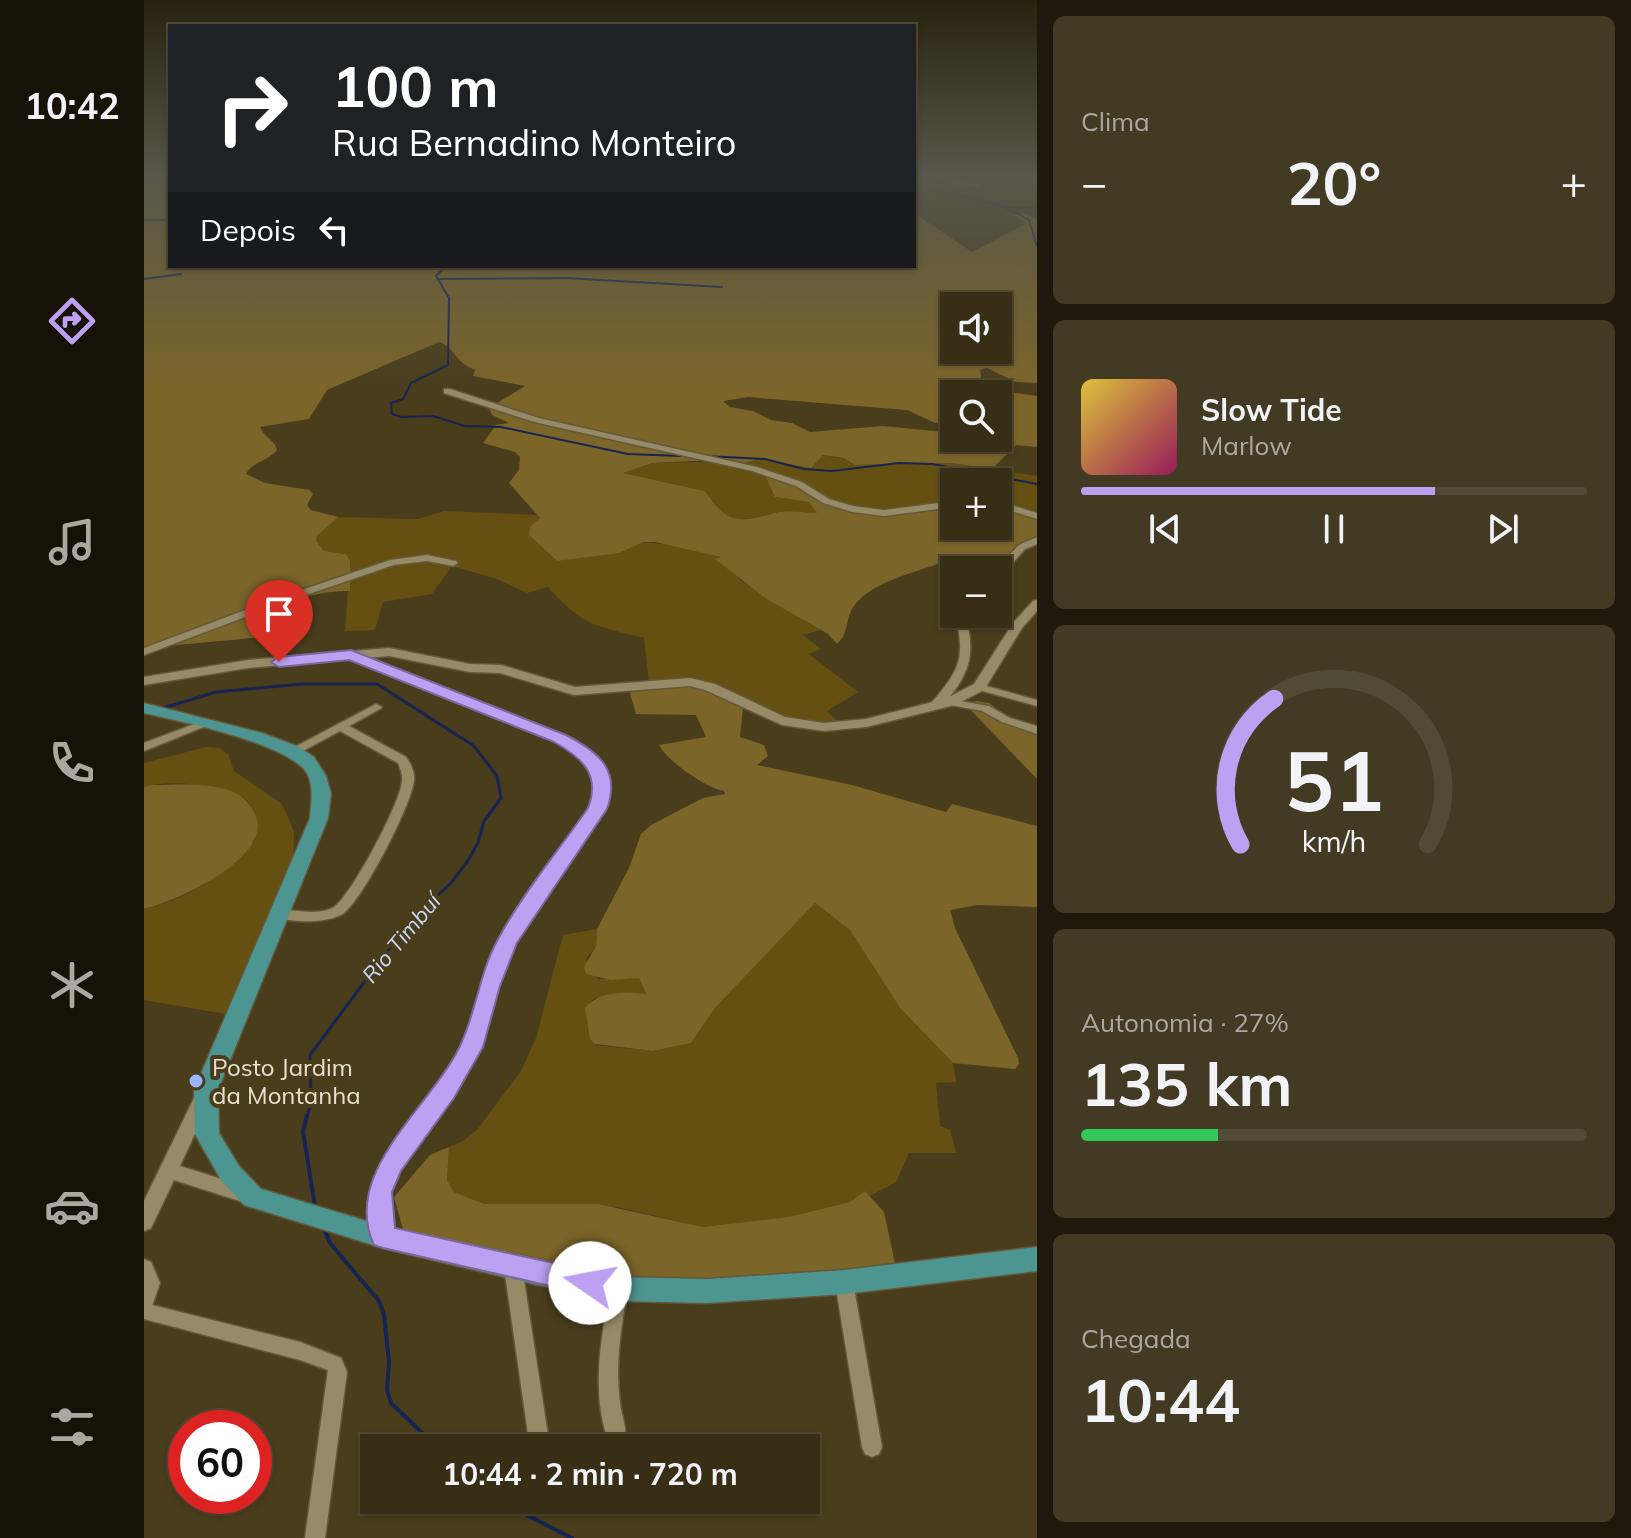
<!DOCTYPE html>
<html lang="pt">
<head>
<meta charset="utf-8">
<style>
  :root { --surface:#372e15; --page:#423a22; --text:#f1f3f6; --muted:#aaa8a0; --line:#514a34; --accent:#bca0f2 }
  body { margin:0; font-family:Mulish,sans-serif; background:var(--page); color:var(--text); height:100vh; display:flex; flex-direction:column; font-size:30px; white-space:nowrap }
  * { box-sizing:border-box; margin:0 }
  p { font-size:26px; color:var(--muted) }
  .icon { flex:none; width:44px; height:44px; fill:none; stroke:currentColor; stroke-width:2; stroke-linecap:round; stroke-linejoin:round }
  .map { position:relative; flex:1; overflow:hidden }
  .panel { display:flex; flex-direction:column; gap:16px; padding:16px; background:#1e190c; width:594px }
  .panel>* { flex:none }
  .guide { position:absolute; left:24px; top:24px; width:748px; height:244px; border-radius:0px; box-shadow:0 2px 6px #0004,0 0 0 2px var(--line); background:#202124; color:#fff; overflow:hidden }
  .buttons { position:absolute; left:796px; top:292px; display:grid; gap:16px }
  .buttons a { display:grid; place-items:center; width:72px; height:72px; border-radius:0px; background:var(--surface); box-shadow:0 2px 6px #0004,0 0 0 2px var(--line); font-size:40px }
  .speed { position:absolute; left:24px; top:1410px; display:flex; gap:16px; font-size:40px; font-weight:700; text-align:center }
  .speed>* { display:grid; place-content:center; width:104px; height:104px; border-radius:50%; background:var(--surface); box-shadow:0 2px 6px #0004,0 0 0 2px var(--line); line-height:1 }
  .speed .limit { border:12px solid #d22; background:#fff; color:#111 }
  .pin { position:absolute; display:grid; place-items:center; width:68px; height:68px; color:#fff; margin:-82px -34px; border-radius:50% 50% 50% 0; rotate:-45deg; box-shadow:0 0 8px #0007 }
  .pin .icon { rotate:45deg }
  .me { position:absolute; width:88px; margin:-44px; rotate:282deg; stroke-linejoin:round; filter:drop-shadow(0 0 6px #0008) }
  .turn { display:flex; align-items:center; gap:28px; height:168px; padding:0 32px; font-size:36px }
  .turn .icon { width:104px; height:104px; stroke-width:2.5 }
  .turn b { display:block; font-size:56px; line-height:68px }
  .then { display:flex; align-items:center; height:76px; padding:0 32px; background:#0003; gap:16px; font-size:30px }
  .big { font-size:60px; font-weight:700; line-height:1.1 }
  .panel .card { flex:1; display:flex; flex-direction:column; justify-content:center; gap:12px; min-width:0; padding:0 28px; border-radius:12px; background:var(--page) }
  .panel .dial { align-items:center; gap:0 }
  .dial svg { height:208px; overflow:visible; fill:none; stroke:var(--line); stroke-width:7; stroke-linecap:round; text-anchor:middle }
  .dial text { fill:var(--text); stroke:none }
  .song { display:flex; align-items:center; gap:24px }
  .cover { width:96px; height:96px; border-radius:12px; background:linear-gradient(135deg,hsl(50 70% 55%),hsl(330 70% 35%)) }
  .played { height:8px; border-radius:4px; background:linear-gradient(90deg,var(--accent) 70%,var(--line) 70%) }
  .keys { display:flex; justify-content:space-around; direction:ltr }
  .heat { display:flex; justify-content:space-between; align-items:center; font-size:44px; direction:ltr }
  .charge { height:12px; border-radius:6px; background:linear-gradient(90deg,#34c759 27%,var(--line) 0) }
  .trip { position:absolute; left:216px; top:1434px; width:460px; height:80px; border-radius:0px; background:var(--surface); box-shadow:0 2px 6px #0004,0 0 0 2px var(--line); font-weight:700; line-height:80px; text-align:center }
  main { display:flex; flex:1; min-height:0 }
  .menu { display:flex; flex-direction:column; width:144px; justify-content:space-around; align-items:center; background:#161208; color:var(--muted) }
  .menu .icon { width:56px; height:56px }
  .menu .on { color:var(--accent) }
  .menu b { font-size:36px; color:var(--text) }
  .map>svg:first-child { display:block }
</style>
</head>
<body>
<main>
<nav class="menu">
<b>10:42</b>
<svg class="icon on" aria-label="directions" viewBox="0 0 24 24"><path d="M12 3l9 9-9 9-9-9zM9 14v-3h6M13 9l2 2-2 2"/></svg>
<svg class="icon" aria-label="music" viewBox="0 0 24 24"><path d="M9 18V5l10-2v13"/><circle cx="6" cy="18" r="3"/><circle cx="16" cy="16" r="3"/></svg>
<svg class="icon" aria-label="phone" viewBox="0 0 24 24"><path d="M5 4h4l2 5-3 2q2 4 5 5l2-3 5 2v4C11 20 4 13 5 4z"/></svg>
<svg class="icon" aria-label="climate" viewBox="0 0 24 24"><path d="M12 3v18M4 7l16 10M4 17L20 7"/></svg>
<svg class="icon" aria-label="car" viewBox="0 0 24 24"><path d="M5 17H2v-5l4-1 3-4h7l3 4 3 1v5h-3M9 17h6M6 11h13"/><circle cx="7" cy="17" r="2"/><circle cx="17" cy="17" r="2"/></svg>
<svg class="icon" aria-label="filters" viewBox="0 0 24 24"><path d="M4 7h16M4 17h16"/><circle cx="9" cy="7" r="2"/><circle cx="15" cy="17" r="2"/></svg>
</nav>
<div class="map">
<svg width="893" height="1538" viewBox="0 0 893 1538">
  <rect width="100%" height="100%" fill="#493d1c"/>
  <path fill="#655012" d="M679 455 699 459 711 465 807 463 893 476V515L854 504V482H810V505C751 516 705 524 655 485L631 497 665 502 674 513C661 513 648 510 636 512 597 520 586 529 561 491L479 473 508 463 610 461 615 458 667 468Z
    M300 511 393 515 396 518 385 535 413 561 458 554 498 542 531 545 578 557 596 580 619 594 624 600 677 630 659 635 677 649 665 654 714 692 683 711 701 729 671 731 647 727 630 722 572 693 505 683 500 638C450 625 440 627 404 587L383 593 353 579 308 566 288 594 239 602 231 630 201 631 206 560 202 554 180 551 172 541 173 536 194 517 274 519Z
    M62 747 75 748 84 754 90 771 138 804 150 831 149 872 87 1015 0 1000V909C45 899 81 874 111 840L104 801C79 786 29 778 0 787V763Z
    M671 903 706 930 756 1008 809 1063 812 1082 792 1083 796 1126 806 1130 812 1153H765L752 1182 726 1196 721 1191 706 1202 644 1217 559 1227 473 1207 340 1204 310 1192 303 1180 305 1147 319 1141 333 1130 377 1071 392 1038 419 935 453 929 452 946 442 959 454 979 495 978 502 995 449 999C436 1015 445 1027 451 1045L509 1051 547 1043 571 1008Z"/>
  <path fill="#7b6529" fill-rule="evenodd" d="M0 175H26V266H770V213L828 252 880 225 881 222 870 215 880 213 893 219V383L872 382 843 368 836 370 838 384 842 389 893 396V447L872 445 848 469 807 463 711 465 699 458 679 455 667 468 615 459 597 464 571 460 508 463 479 473 561 491C586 528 597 521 635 512 647 510 661 513 673 513L665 502 631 497 622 477 655 485 678 503 715 513 765 514 810 505V526H854V504L893 515V542L854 572 813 570 799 562C771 573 724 582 708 609 701 622 705 633 693 644L684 634 624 600 571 559 577 557 511 542H499L475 553 413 561 385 535 386 527 396 518 365 483 375 470 376 457 371 452 339 443 352 425 365 423 348 415 345 408 381 386 329 376 331 370C308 360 313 349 295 342L183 390 165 419 116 427C120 437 131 440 133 450 124 461 108 462 102 474L121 483 165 490 169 494 163 505 167 510 194 517 173 536 172 541 180 551 202 554 206 560V591C188 590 146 597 132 609 122 619 122 631 109 638L0 648ZM810 306H854V350H810ZM810 394H854V438H810V433L739 426 666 432 648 423 627 420 609 411 586 407 579 401 604 397 763 410 791 423 810 420Z
    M541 682 572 693 599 708 596 737 620 745 624 756 613 765 708 785 802 812 808 804 893 826V907L834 905 806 910 811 928 874 1058 875 1064 871 1069 809 1063 756 1008 706 930 671 903 571 1008 547 1043 509 1051 451 1044 446 1039 441 1008C456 990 481 992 502 994L495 978 467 980 442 974 440 967 452 946 453 929 485 868 497 834 507 825 559 798 581 794 580 791C562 788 523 761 515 745L562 737 552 715 492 714 485 690Z
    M833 701 845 703 866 719 893 727V779L821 704Z
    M7 785C33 785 62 782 87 791 98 795 104 802 110 812 134 856 32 902 0 909V787Z
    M305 1147 303 1180 310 1192 340 1204H454L559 1227 644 1217 706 1202 721 1191 740 1212 751 1263 549 1287H496L355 1256 259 1229 250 1197 286 1155Z"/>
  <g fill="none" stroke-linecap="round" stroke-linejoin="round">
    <path stroke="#172350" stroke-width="2" d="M770 185C809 196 850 198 885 220L893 246
      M862 208H893
      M0 220H26
      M302 266 292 276 305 298 304 365 267 383 259 399 247 403 248 414 257 417 289 416 321 426 357 427 484 454 536 456
      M0 279 37 274
      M295 279 422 278 578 287
      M561 456 621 459 660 469 688 471 755 463 788 464 893 484"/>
    <path stroke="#172350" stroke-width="3" d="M19 708 72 692 158 684H233L330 746 353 776 357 798 340 821 334 843 323 862 307 883 265 922 166 1055 167 1102 163 1117"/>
    <path stroke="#172350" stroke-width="4" d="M163 1115 159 1131 171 1207
      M180 1229 186 1243 235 1301 240 1315 245 1362 243 1390 247 1403 294 1448
      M353 1500 428 1538"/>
    <defs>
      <path id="minor" d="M777 175H791L835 185 832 187Z
        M300 389H306L395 418 613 467 658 482 685 499 709 506 740 510 810 501V507L740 516 708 512 679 503 652 486 608 471 390 422 300 393Z
        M854 501 893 513V519L854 507Z
        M893 537V544L881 549 858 575 854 576V570H851L875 545Z
        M283 555 312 561 314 563 309 566 283 561 250 565 133 605 0 655V648L125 601 246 560Z
        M811 614H821C831 650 828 670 804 699L845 706 866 718 893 726V734L858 722 838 711 806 705 801 703 794 709H786L784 707C814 672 823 661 811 614Z
        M207 652 420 735 455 759 466 781 459 809 369 942 352 986 343 1025 323 1069 262 1156 247 1180 243 1208 247 1237 245 1242 239 1244 233 1242 227 1208 231 1179 250 1146 312 1062 329 1025 338 986 356 941 447 809 454 781 446 764 412 741 203 657 202 655 203 653Z
        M835 684 893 700V706L831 689 829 687 831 685Z
        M232 704 238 707 236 709 205 726 262 757C267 764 271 772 270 780 269 802 216 906 197 915 178 924 148 922 129 917L127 914 129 911 134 909C150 910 176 916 190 907 207 896 257 802 258 781 259 774 256 768 254 763L196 731 155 753 151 754 145 750Z
        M58 721 62 722 64 724 62 726 0 751V743Z
        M369 1259 375 1262 378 1267 406 1448H386L360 1267 363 1262Z
        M700 1274 706 1276 709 1282 738 1447 735 1454 728 1457 721 1454 718 1447 691 1282 694 1276Z
        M475 1281 481 1283 484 1289C477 1326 471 1364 476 1402 477 1415 485 1432 480 1445L473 1447 466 1445C446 1396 457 1338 466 1289L469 1283Z
        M0 1303 156 1342 197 1358 203 1372 181 1538H161L184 1370 156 1360 0 1319Z"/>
      <path id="tertiary" d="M893 600V611L878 628 840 690 811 705 722 727 680 731 638 725 561 690 546 686 430 695 356 673 326 672 245 656 104 668 0 685V677L104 660 245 648 326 664 357 665 431 687 546 678 571 684 641 717 680 723 722 719 801 699 830 684 869 623 889 601Z
        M57 1094 63 1096 66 1101 36 1166 112 1190 115 1196 112 1202 105 1204 30 1180 7 1228 0 1231V1201L51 1096Z
        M0 1259 7 1262 16 1283 7 1309 0 1311Z"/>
      <path id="primary" d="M0 703 118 733 155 747 170 757 182 776 187 794 184 818 74 1090 75 1133 95 1166 117 1189 239 1226 475 1277 563 1279 700 1270 893 1247V1271L700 1294 563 1303 475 1301 390 1284 239 1248 100 1205 77 1180 51 1134 50 1090 166 818C167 804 170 789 164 775 149 744 35 721 0 713Z"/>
    </defs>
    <use href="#minor" stroke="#63583b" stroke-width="3"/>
    <use href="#tertiary" stroke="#63583b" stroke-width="3"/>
    <use href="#primary" stroke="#63583b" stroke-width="3"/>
    <use href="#minor" fill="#978a67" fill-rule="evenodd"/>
    <use href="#tertiary" fill="#978a67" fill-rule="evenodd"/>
    <use href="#primary" fill="#4d9591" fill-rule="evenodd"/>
  </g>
  <linearGradient id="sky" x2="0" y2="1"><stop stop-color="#28220f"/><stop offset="0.45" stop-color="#59574b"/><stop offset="1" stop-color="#59574b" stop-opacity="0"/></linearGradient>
  <rect width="893" height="391" fill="url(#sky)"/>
  <path fill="#bca0f2" stroke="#7a689d" stroke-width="2" d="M207 650 422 735C455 752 477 770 463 809L373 943 356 986 339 1047 310 1098 257 1171 248 1192 251 1228 446 1271 456 1275 460 1283 456 1292 446 1295 239 1248 230 1245C196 1173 286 1107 315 1048 332 1014 335 973 354 939 379 893 414 851 444 808 457 774 438 758 410 742L205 660 135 667 127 662 135 657Z"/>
  <circle fill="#9cb4fd" stroke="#493d1c" stroke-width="3" cx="52" cy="1081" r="8"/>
  <g text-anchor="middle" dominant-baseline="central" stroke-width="8" stroke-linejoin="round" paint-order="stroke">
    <g font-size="22" font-style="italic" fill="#cbd7f6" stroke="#493d1c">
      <text transform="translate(257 938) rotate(-50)">Rio Timbuí</text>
    </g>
    <g font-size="24" fill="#e8e1ce" stroke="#493d1c" text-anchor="start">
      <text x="68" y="1067">Posto Jardim<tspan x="68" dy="28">da Montanha</tspan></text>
    </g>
  </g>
</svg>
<div class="buttons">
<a><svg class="icon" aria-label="sound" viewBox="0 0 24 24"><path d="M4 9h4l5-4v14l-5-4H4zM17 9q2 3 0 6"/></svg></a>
<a><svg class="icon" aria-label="search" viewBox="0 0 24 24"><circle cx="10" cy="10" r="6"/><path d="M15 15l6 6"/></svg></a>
<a>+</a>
<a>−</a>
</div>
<div class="speed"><div class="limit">60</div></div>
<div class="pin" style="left:135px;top:662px;background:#d93025"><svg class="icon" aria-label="arrive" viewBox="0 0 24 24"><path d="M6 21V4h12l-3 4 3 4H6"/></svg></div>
<svg class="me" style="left:446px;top:1283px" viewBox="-20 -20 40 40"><circle r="19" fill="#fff"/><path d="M0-13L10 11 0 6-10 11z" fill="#bca0f2"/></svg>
<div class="trip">10:44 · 2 min · 720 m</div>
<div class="guide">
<div class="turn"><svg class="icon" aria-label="right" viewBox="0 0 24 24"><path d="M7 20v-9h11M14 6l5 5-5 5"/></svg><div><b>100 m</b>Rua Bernadino Monteiro</div></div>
<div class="then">Depois<svg class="icon" aria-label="left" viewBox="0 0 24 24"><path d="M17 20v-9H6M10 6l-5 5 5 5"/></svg></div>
</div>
</div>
<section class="panel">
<div class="card"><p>Clima</p>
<div class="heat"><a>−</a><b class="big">20°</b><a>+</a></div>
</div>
<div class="card">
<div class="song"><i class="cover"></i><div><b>Slow Tide</b><p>Marlow</p></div></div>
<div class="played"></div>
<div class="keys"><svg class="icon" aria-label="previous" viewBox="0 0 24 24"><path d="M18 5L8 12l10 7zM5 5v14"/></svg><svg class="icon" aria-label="pause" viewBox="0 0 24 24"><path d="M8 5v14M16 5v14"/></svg><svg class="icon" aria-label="next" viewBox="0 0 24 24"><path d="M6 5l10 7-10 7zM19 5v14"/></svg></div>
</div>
<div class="card dial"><svg viewBox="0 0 100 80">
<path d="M14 69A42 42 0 1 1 86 69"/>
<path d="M14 69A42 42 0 0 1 27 13" stroke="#bca0f2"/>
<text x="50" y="56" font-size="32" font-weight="700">51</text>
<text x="50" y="72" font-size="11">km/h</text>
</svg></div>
<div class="card"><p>Autonomia · 27%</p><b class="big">135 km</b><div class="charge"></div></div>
<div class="card"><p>Chegada</p><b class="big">10:44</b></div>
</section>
</main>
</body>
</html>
